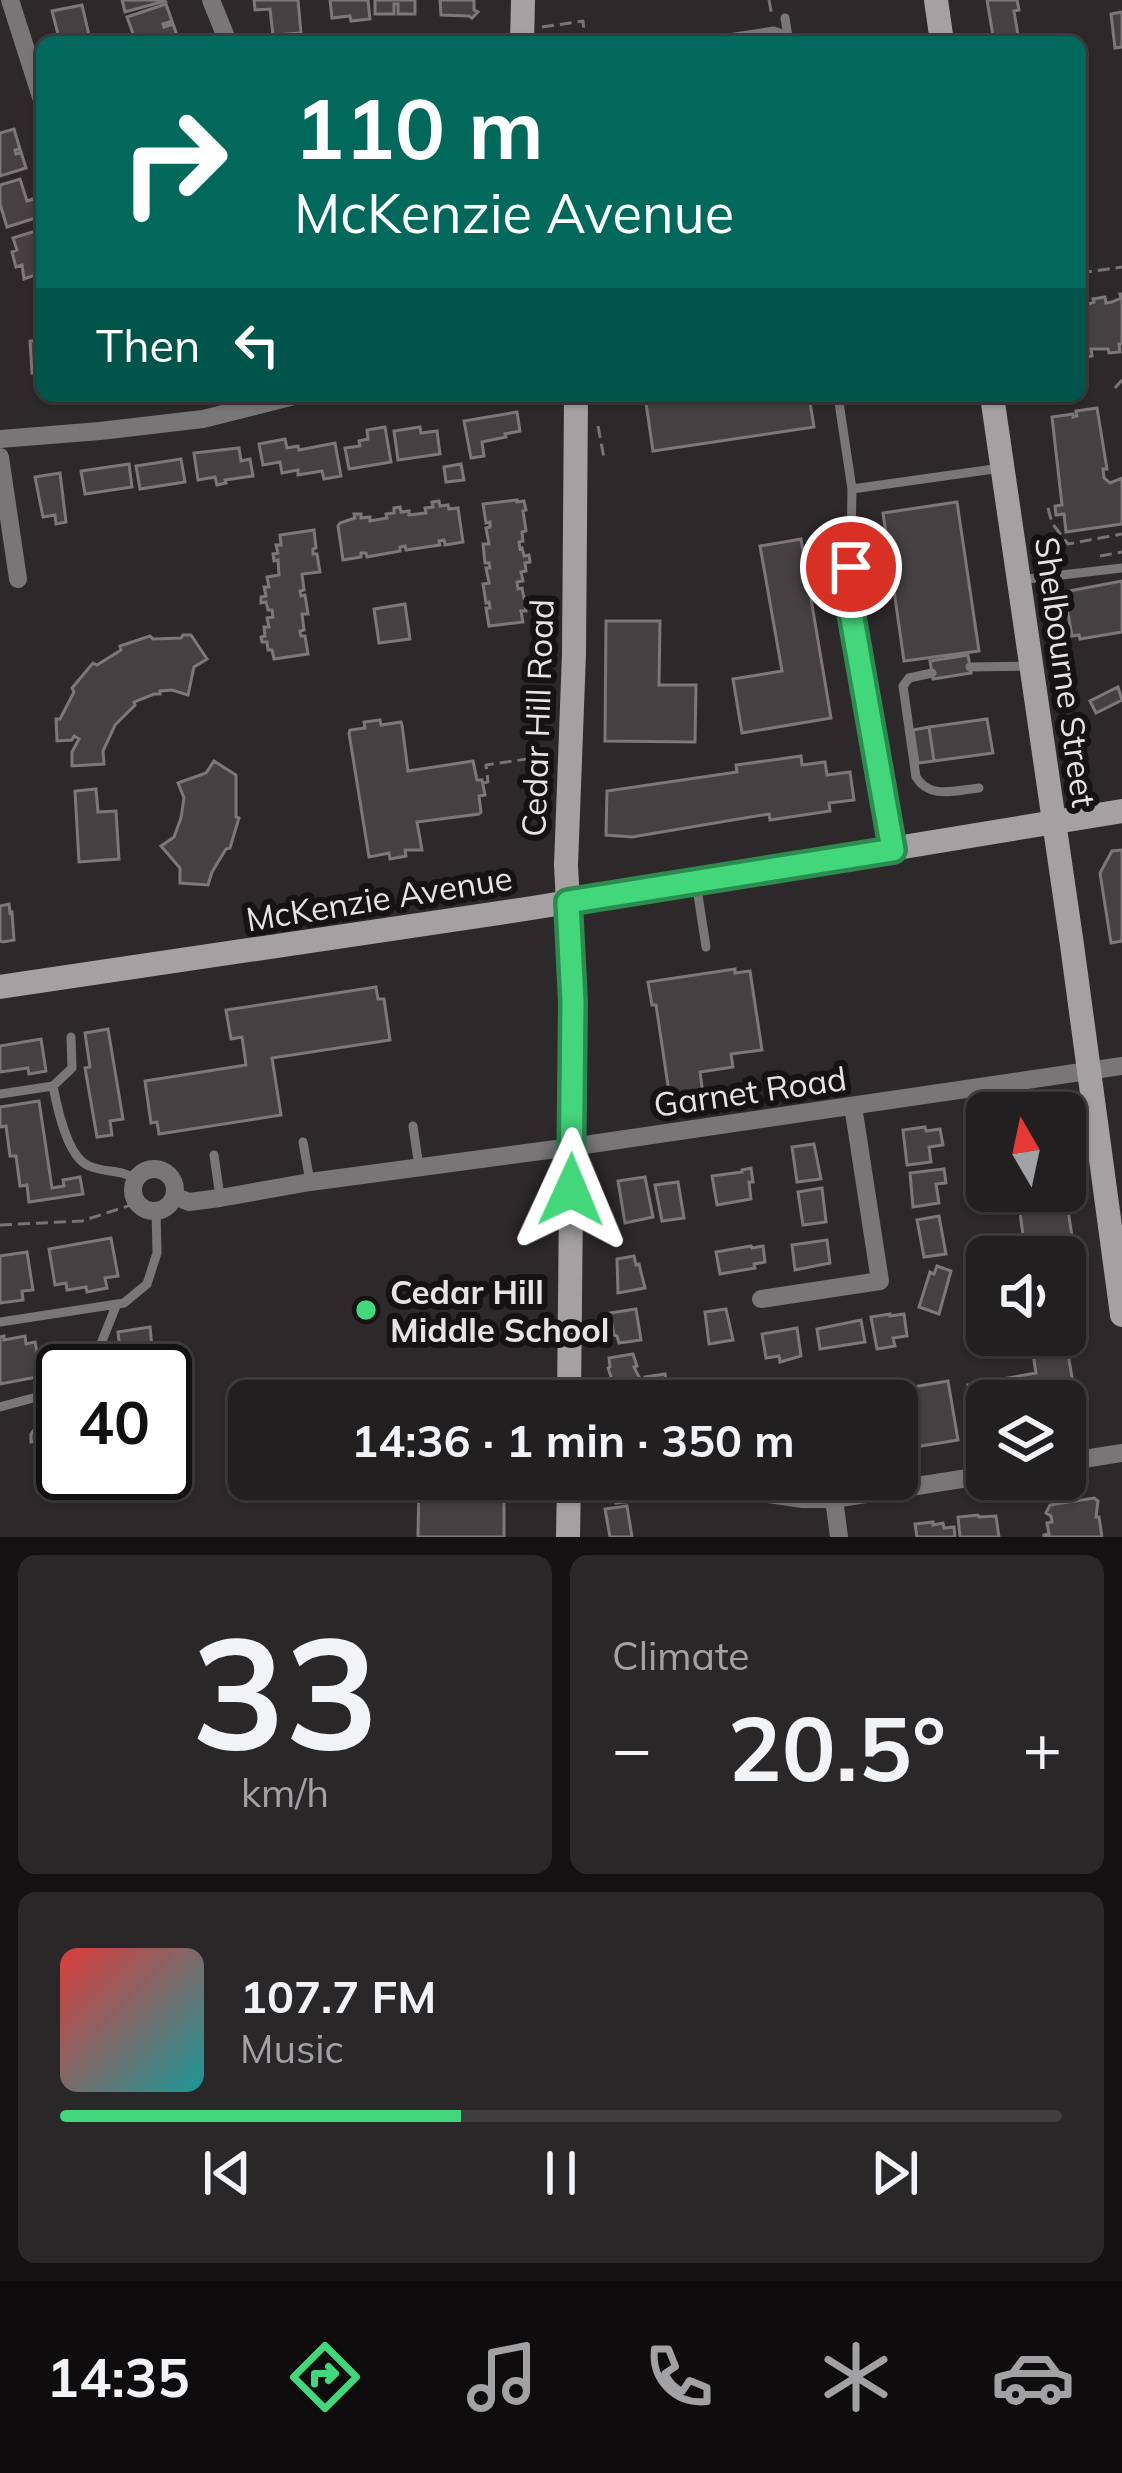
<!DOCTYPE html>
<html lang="en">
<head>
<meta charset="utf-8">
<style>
  :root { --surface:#221f20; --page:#2a2729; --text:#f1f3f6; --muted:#a2a2a5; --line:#3f3d3e; --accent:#43d77b }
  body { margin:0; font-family:Mulish,sans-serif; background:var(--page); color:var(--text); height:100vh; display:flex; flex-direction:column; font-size:45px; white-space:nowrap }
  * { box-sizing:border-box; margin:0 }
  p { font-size:39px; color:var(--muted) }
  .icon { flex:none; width:66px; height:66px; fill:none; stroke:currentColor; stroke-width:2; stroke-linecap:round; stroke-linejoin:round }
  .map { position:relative; height:1537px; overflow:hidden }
  .details { display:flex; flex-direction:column; gap:18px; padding:18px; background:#131112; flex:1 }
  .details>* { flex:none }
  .banner { position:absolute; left:36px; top:36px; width:1050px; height:366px; border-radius:18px; box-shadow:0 3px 9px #0004,0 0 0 3px var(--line); background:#00695c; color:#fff; overflow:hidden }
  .needle { width:78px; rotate:351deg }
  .buttons { position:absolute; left:966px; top:1092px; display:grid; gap:24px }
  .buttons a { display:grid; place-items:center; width:120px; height:120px; border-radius:18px; background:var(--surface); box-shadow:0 3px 9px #0004,0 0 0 3px var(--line); font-size:60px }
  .speed { position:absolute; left:36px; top:1344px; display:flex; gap:24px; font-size:60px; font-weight:700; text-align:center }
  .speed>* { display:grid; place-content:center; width:156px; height:156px; border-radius:50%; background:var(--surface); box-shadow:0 3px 9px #0004,0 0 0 3px var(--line); line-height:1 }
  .speed .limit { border:6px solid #111; border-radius:18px; background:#fff; color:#111 }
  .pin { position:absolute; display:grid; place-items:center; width:102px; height:102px; color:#fff; margin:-51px; border:6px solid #fff; border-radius:50%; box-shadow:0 3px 12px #0007 }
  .me { position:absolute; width:132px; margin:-66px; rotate:1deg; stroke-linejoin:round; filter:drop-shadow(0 0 9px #0008) }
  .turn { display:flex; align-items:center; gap:42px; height:252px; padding:0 60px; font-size:54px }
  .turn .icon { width:156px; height:156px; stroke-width:2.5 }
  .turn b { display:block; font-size:84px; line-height:102px }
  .then { display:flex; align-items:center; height:114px; padding:0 60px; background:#0003; gap:24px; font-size:45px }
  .big { font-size:90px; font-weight:700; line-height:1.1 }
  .details .card { flex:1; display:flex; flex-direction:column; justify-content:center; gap:18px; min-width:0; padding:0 42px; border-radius:18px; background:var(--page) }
  .details .dial { align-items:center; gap:0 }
  .dial b { font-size:156px; line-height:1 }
  .song { display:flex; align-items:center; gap:36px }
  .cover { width:144px; height:144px; border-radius:18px; background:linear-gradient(135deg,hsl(0 70% 55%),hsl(180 70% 35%)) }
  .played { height:12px; border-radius:6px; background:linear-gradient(90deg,var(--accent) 40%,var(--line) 40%) }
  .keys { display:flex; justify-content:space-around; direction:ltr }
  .heat { display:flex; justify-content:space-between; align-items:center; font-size:66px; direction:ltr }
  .details .tiles { flex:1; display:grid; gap:18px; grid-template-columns:1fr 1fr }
  .card:last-child { grid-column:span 2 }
  .trip { position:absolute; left:228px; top:1380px; width:690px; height:120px; border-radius:18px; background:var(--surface); box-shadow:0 3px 9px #0004,0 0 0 3px var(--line); font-weight:700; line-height:120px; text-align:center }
  .dock { display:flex; height:192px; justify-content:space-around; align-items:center; background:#0e0c0d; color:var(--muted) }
  .dock .icon { width:84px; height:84px }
  .dock .on { color:var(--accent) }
  .dock b { font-size:54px; color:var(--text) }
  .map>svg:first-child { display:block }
</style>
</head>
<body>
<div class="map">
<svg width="1122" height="1537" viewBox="0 0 1122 1537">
  <rect width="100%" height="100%" fill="#2d292a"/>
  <path fill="#454142" stroke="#7c7778" stroke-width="3" d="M122 0H164L165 1 125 12Z
    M254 0H298L301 33 273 35 270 9 255 10Z
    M330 0H368L370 19 351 21 350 16 332 18Z
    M375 0H415V14H398V4H394V14H375Z
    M440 0H474V10L478 12 472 18 469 16 441 15Z
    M987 0H1017L1019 10 1014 11 1019 41 994 42Z
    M166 4 172 21 163 24 164 27 173 24 179 41 136 42 127 17Z
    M82 5 89 35 78 37 79 42H60L52 11Z
    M1122 12V47L1115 48 1111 14Z
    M14 129 20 149 15 150 16 154 21 152 26 168 0 176V133Z
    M20 179 27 201 36 198 42 216 7 227 0 204V185Z
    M42 229 41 273 24 279 22 265 16 267 12 252 17 250 13 238Z
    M1120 294H1122V344H1119L1120 352 1109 353 1108 349H1091L1092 356 1080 358V307L1094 302 1093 299 1105 297 1106 303 1112 302 1121 298Z
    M42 340V372L32 373 30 341Z
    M645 396H809L814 427 653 451Z
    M1097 408 1107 469H1103L1104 478 1110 483 1122 478V524L1066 532 1064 514 1056 515 1055 506 1062 505 1052 417 1073 414V417L1077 416 1076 411Z
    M517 412 520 431 505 434 506 437 482 442 484 456 471 458 464 421Z
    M385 427 391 462 349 469 345 448 360 446 359 441 368 439 367 430Z
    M420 427 421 433 437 431 440 454 398 460 394 431Z
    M285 439 287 448 298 446 299 450 335 443 341 476 324 479 322 471 298 475V470L282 473 280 462 263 465 259 444Z
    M239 448 241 461 250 459 253 476 225 480 226 483 217 485 215 477 198 480 194 453Z
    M181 459 185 482 140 489 136 466Z
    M129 464 132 487 85 494 81 471Z
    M461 464 464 480 446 482 444 467Z
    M60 473 66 522 56 524 55 515 43 517 35 477Z
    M517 500V502L524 501 526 510 523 511 526 531 522 532 523 541 519 542 520 549 522 548 524 556 529 555 530 562 525 563 526 571 521 572 523 581 517 582 518 589 522 588 524 598 529 597 530 603 525 604 526 611H521L523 622 489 626 486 608H490L489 602 486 603 483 584 489 583 486 568H490L489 563H485L483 544H489L486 528 490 527V522L486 523 483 504Z
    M439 501 440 506 448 505 449 509 458 508 463 542 445 545 444 540 439 541 440 545 406 550 405 546 400 547V551L367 557 366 553H361V557L343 560 338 526 340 523 355 518 354 514H361V518L370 517V521L387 518 386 514 394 513V508L400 507 401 512 409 511V515L426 513 425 508 433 507 432 502Z
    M957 502 979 651 904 661 883 513Z
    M314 530 316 548 313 549V554H317L320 572 302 574 304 590 300 591 301 596 305 595 308 614H302L304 630 300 631 301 636H305L308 654 274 659 272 650H268L267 642H262L261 637 265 636 264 627H269L267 618 273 617 272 610H268L266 602 261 603V597L266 596 264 587H269L267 577 279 575 278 560 274 561 273 554 278 553 276 545H281L280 535Z
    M801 539 831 718 742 733 733 679 782 671 760 546Z
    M1122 581V632L1080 639 1079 635 1072 636 1064 592Z
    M405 604 410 639 379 643 374 609Z
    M606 621H660L659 685H696L695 742 605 741Z
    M183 635H191L207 659 194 667 188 695 172 690 160 691V694H154L134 702 135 705 115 725 103 751 104 764 72 766V752L79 739 74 736 72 740 57 741 56 719H60L74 692 72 688 93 663 97 665 121 650 120 646 150 636 153 639 181 638Z
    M968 655 971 673 933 679 930 661Z
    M1118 687 1122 700 1096 713 1090 701Z
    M987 719 993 753 934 761 929 727Z
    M380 720 381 725 401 722 402 725 408 771 473 761 477 780H482L485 795 479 796 481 812 479 814 417 822 422 850H405L406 856 390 859 389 853 369 857 349 733 350 730 365 728 364 722Z
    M929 727 934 761 918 763 913 730Z
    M801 756 802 765 825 762 827 775 850 772 854 800 829 803 830 811 770 820 769 814 632 837 606 835 607 791 737 772 736 765Z
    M214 761 236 775V817L239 818 230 848 226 849 212 872 208 885 180 883V868L161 846 174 837 181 818 184 798 178 783 206 773Z
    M96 789 98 812 116 811 119 859 79 862 75 791Z
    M1122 850V941L1111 943 1100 873 1112 851Z
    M9 904 10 913 12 912 14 940 3 942 0 941V906Z
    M735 969V973L750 971 762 1050 731 1054 733 1067 700 1072 703 1094 670 1099 656 1005H652L648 982Z
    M376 987 378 999H384L390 1040 272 1058 281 1115 159 1134 157 1122 151 1123 145 1081 246 1065 242 1037 231 1039 226 1010Z
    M108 1029 123 1119 110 1121 112 1135 97 1137 85 1068 90 1067 85 1033Z
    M41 1039 46 1071 29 1074 28 1068 0 1072V1046Z
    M39 1101 52 1188 64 1186 63 1180 80 1177 83 1194 29 1202 27 1185 20 1186 16 1156H10L6 1126 0 1127V1107Z
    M925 1127 926 1131 940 1129 943 1145 929 1147 931 1162 907 1165 903 1130Z
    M814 1144 821 1179 797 1182 792 1147Z
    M751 1168 753 1182H749L751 1199 717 1205 712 1176 742 1172V1170Z
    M944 1169 946 1183 936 1184 939 1203 913 1207 910 1173Z
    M645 1177 653 1217 625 1223 618 1181Z
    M678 1182 684 1218 662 1221 655 1185Z
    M822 1188 826 1222 803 1225 798 1192Z
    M1065 1190 1077 1269 1065 1271V1257H1026L1017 1191Z
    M939 1216 946 1254 924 1257 917 1220Z
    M111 1238 118 1276 105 1278 107 1288 87 1292 86 1287 67 1290 66 1283 55 1285 49 1249Z
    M827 1240 830 1263 795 1270 792 1245Z
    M751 1246 752 1248 763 1246 765 1262 754 1264 755 1268 720 1274 716 1252Z
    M27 1252 33 1290 22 1291 23 1300 0 1303V1256Z
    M634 1256 636 1265 639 1264 645 1288 618 1293 617 1259Z
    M937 1266 951 1271 939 1314 919 1307 930 1272 934 1274Z
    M636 1309 641 1340 619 1343 617 1336 614 1335 610 1313Z
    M726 1309 733 1340 709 1344 705 1312Z
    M890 1314V1316L904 1314 907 1336 893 1338 895 1346 877 1349 871 1317Z
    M861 1320 865 1342 820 1349 817 1329Z
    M150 1327 152 1347 173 1343 192 1443 165 1447V1371H119L116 1351 120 1350 118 1332Z
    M797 1328 801 1356 780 1362 779 1356 766 1358 762 1334Z
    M4 1336V1340L25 1336 26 1344 35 1342 42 1376 0 1384V1337Z
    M1066 1342 1082 1436 1065 1439V1401H987V1430L977 1431 968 1385 1036 1373 1032 1348Z
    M633 1354 637 1366 634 1367 642 1383 615 1388 608 1368 610 1367 609 1358Z
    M665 1374 668 1390 648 1392 645 1377Z
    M948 1381 958 1440 897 1450V1401H850L849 1398Z
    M59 1404 63 1413V1464H59L51 1463 48 1439 31 1442V1434L39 1423 45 1421 43 1406Z
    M419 1479H504V1537H418Z
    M609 1479H632V1483L641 1482 643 1494 633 1496 634 1501 616 1503Z
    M1094 1498 1098 1501 1096 1517H1099L1102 1537H1044V1535L1049 1534 1047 1523 1052 1522 1051 1516 1046 1513 1050 1505Z
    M627 1506 632 1537H610L605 1509Z
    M978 1515 979 1517 996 1516 999 1537H960L958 1517Z
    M933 1522V1525L943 1523 944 1528 954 1527 955 1537H917L915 1524Z"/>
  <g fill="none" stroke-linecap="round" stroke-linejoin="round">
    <path stroke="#787475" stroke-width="3" stroke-dasharray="12 6" stroke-linecap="butt" d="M769 0 772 16
      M542 27 583 21 585 42
      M1080 273 1122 267
      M1115 388 1122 380
      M598 426 604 458
      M1048 508 1052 523 1068 544 1122 534
      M1100 556 1122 552
      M483 783 488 782 486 765 547 756
      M0 1225 82 1221 137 1203"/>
    <path stroke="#787677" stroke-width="9" d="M785 18 788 37
      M702 42 774 31 782 34 788 40
      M838 396 852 489 850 607 893 848
      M852 489 1001 468
      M1019 580 1122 568
      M970 667 1030 666
      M932 673 909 678 903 686 916 777C930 800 956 790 979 788
      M696 882 706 947
      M53 1086 72 1068 71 1037
      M0 1094 53 1086C57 1107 67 1157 89 1166 105 1173 121 1169 136 1179
      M413 1126 419 1167
      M303 1142 310 1182
      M214 1155 220 1197
      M0 1322 124 1303 147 1284 157 1253 156 1211
      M90 1371 116 1306
      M0 1407 63 1390"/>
    <path stroke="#787677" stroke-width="18" d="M10 0 42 100
      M211 0 228 42
      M0 439 100 431 203 419 294 396
      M0 457 18 579
      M133 1190a21 21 0 1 1 42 0a21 21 0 1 1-42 0Z
      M174 1196 189 1202 220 1198 310 1182 571 1147 1122 1066
      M761 1299 880 1281 853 1106
      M1065 1462 1122 1453
      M753 1492 803 1499H834L987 1475
      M834 1499 839 1537"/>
    <path stroke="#a5a1a2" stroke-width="24" d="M936 0 942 42
      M522 42 523 0
      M992 396 1072 945 1122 1315
      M0 987 532 908 1122 811
      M569 1401 573 1002 566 865 574 654 576 396
      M568 1537 569 1479"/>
  </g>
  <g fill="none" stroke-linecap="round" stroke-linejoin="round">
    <defs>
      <path id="route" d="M571 1190 573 1002 568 902 893 850 850 607 851 567"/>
    </defs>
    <use href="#route" stroke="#2c8c50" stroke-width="30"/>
    <use href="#route" stroke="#43d77b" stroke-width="21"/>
  </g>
  <circle fill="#43d77b" stroke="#141213" stroke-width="4.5" cx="366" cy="1310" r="12"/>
  <g text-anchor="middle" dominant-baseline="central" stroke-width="12" stroke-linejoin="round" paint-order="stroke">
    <g font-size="33" fill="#e6e3e4" stroke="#141213">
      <text transform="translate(1066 672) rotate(82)">Shelbourne Street</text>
      <text transform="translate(537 718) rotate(-88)">Cedar Hill Road</text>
      <text transform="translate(379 898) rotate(-9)">McKenzie Avenue</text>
      <text transform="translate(750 1091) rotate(-8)">Garnet Road</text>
    </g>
    <g font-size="33" font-weight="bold" fill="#e6e3e4" stroke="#141213" text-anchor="start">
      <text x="390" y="1291">Cedar Hill<tspan x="390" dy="38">Middle School</tspan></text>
    </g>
  </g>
</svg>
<div class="buttons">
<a><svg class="needle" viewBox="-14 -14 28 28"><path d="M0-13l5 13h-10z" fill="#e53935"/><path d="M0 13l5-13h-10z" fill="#a2a2a5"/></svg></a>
<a><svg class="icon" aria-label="sound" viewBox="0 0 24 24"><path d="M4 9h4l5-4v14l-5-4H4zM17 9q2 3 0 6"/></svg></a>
<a><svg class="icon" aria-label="layers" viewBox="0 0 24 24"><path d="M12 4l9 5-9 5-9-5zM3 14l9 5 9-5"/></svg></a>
</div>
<div class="speed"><div class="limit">40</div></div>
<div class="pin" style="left:851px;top:567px;background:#d93025"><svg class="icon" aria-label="arrive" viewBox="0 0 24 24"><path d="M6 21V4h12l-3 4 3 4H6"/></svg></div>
<svg class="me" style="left:571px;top:1190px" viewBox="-20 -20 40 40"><path d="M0-17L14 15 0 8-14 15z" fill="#43d77b" stroke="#fff" stroke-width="4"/></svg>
<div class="trip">14:36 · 1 min · 350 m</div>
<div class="banner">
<div class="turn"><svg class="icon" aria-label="right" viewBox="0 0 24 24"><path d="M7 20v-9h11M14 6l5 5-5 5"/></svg><div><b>110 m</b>McKenzie Avenue</div></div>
<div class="then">Then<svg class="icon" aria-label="left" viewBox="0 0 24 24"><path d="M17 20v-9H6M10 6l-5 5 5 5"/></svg></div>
</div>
</div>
<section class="details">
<div class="tiles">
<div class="card dial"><b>33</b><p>km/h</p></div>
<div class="card"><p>Climate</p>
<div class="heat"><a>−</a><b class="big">20.5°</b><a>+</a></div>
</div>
<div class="card">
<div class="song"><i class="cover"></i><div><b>107.7 FM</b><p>Music</p></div></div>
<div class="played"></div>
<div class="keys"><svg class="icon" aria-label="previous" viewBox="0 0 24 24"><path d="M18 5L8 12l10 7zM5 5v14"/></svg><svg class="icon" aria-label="pause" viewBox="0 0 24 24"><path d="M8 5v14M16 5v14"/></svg><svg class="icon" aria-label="next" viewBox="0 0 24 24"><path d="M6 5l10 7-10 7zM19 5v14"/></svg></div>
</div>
</div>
</section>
<nav class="dock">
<b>14:35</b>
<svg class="icon on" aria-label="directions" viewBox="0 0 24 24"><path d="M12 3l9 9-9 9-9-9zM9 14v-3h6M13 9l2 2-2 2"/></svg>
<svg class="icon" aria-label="music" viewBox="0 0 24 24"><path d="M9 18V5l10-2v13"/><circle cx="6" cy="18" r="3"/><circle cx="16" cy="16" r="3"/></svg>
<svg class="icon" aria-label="phone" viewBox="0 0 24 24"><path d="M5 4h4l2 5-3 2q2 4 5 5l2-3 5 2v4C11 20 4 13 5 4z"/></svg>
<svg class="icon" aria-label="climate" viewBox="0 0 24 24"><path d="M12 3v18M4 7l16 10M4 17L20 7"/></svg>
<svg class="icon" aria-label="car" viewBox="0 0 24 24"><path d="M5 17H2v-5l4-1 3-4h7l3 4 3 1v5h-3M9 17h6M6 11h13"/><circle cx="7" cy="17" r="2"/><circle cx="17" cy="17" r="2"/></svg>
</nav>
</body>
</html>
